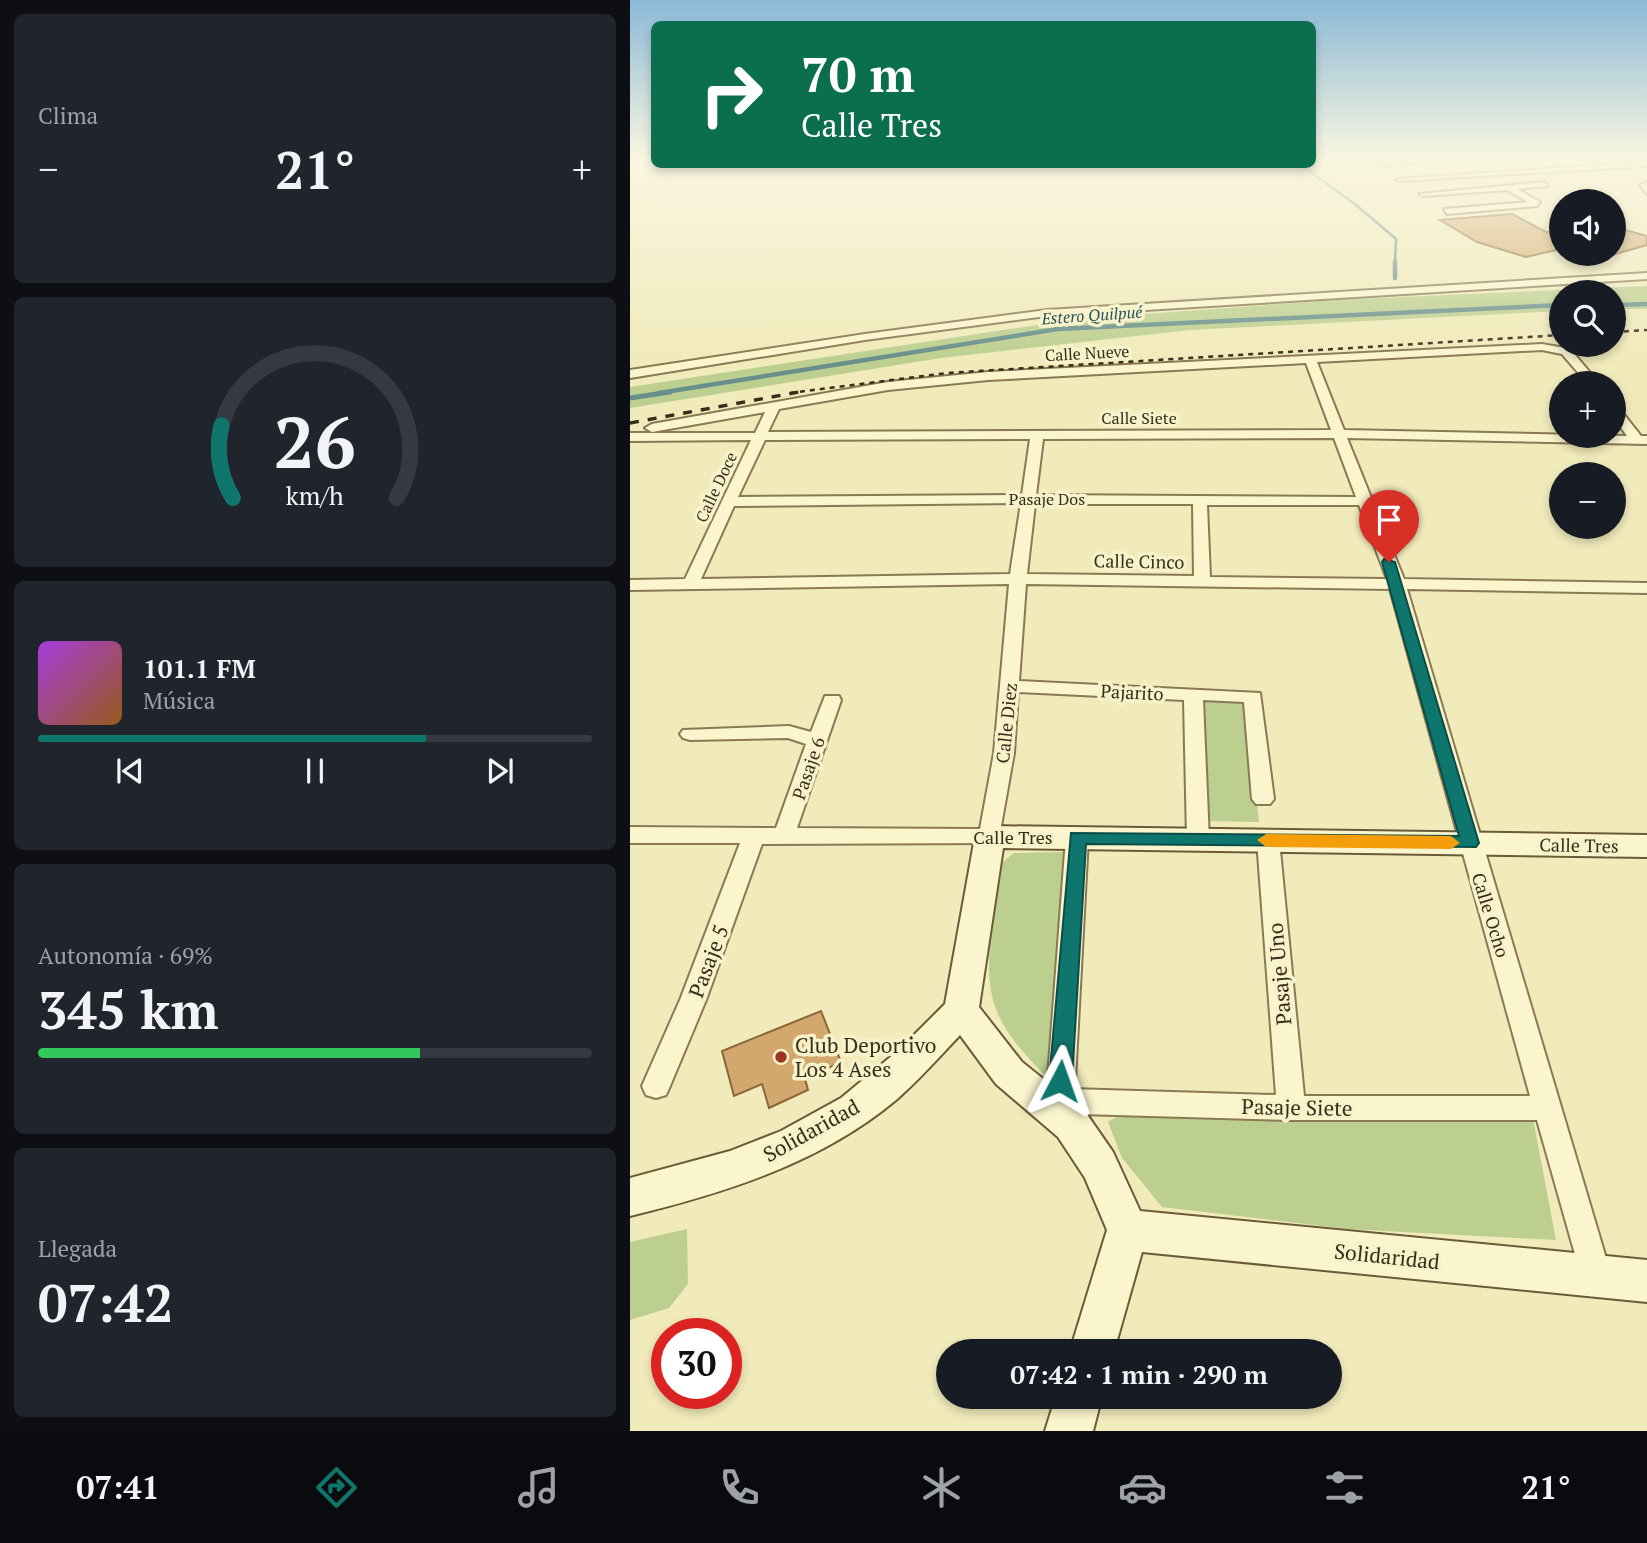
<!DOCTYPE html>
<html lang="es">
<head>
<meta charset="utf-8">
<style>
  :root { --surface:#171b24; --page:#20242c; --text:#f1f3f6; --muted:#9ea1a6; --line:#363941; --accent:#0f766e }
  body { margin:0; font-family:"PT Serif",serif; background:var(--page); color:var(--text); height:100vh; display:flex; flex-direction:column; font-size:26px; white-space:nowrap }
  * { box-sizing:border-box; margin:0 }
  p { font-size:23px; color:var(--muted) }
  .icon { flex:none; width:38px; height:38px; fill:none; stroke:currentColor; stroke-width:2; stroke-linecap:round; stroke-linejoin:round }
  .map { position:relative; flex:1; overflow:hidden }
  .side { display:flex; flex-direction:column; gap:14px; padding:14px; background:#0d0f14; width:630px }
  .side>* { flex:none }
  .guide { position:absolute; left:21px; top:21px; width:665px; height:147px; border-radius:10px; box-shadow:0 4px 10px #0003; background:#0b6e4f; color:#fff; overflow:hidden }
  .buttons { position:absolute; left:919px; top:189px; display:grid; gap:14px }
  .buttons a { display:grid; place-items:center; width:77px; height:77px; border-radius:50%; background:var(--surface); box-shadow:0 4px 10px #0003; font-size:35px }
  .speed { position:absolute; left:21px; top:1318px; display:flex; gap:14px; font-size:35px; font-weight:700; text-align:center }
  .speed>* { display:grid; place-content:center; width:91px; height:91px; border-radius:50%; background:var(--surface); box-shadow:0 4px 10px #0003; line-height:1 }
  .speed .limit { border:10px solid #d22; background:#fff; color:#111 }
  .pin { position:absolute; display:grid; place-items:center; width:60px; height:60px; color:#fff; margin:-72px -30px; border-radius:50% 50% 50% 0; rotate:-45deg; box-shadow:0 0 7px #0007 }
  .pin .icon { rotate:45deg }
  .me { position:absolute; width:77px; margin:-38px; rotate:4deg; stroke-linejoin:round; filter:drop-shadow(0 0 5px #0008) }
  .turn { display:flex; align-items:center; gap:24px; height:147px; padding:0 35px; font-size:32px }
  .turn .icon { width:91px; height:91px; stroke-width:2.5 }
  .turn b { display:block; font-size:49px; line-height:60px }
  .big { font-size:52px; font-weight:700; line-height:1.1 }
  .side .tile { flex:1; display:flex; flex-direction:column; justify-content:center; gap:10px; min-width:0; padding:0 24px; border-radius:10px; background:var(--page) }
  .side .dial { align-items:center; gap:0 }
  .dial svg { height:182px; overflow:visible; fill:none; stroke:var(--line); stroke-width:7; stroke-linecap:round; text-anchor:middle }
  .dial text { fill:var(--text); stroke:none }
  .song { display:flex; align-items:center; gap:21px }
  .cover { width:84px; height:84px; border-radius:10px; background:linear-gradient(135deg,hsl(280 70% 55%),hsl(30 70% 35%)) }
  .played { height:7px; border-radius:4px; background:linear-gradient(90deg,var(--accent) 70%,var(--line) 70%) }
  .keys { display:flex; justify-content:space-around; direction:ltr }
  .heat { display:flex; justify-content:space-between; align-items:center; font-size:38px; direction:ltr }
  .charge { height:10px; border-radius:5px; background:linear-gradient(90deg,#34c759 69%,var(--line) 0) }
  .trip { position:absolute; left:306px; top:1339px; width:406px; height:70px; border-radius:35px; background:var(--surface); box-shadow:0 4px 10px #0003; font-weight:700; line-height:70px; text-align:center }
  .dock { display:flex; height:112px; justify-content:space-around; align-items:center; background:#090b0e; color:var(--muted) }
  .dock .icon { width:49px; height:49px }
  .dock .on { color:var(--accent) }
  .dock b { font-size:32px; color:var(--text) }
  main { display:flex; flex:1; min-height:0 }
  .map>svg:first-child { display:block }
</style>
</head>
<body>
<main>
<section class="side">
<div class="tile"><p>Clima</p>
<div class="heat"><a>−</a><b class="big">21°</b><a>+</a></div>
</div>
<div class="tile dial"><svg viewBox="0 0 100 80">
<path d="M14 69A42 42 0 1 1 86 69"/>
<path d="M14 69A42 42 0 0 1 9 37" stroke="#0f766e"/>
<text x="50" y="56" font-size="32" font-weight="700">26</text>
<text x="50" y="72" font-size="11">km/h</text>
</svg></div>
<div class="tile">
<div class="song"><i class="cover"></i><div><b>101.1 FM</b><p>Música</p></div></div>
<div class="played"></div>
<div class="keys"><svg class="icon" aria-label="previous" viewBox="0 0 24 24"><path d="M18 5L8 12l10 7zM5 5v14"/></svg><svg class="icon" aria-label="pause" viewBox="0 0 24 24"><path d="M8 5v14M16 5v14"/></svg><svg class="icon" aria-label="next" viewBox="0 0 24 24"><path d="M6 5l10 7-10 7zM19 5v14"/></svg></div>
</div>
<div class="tile"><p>Autonomía · 69%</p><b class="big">345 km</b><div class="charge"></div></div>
<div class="tile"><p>Llegada</p><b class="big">07:42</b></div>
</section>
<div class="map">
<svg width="1017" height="1431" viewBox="0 0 1017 1431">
  <rect width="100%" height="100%" fill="#f1eabb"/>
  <path fill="#bdcf8f" d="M1017 286V309H984V292H931V311L560 330 311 358 0 408V387L446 319 706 300Z
    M566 698 616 699 629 822 571 821Z
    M438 852 419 1080C400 1059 374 1035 365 1006 350 962 367 907 373 862L384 853Z
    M497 1111 903 1119 926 1240 717 1229 532 1207 492 1158 478 1122Z
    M57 1229 58 1284 39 1308 0 1320V1242Z"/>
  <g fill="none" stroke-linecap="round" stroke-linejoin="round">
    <path stroke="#678f8c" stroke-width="2.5" d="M669 164 725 204 766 239 765 262"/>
    <path stroke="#678f8c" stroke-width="4.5" d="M765 278V261
      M984 305 1017 304
      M29 393 428 329 931 305"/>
    <path stroke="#678f8c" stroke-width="5" d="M0 398 40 392"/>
  </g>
  <path fill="#d2a86e" stroke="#8a6638" stroke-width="2" d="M882 214 916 232H931V249L896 257 847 242 810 220Z
    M988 228 1017 236V245L968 259 950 254H984V229Z
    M191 1011 211 1062 175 1079 178 1090 139 1108 132 1084 104 1096 92 1051Z"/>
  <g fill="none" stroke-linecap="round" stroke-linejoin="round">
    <defs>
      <path id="street" d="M772 160H808L752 166 748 164Z
        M1017 162V166L770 181 766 179Z
        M915 182 918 186 887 189 910 202 907 206 817 214 814 209 898 202 877 190 793 196 789 194Z
        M1017 182V194L1010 185Z
        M1017 273V279L417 316 235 340 0 378V370L235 334 417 310Z
        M912 344 940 349 969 383H957L932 354 912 350 687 362 714 430 997 436 984 418V406L988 407 1011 436H1017V444L717 438 774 579 1017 583V593L777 589 981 1275 976 1286 965 1291 954 1286 907 1120H661L415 1113 405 1110 401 1101 418 1077 436 838 439 832H455L458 838 445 1081 441 1089 646 1095 627 840 630 834H646L649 840 674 1096H900L760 589 396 584 389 681 630 693 644 799 640 804H626L622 799 614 702 573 700 579 840 576 846H560L557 840 554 700 388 692 384 753 368 843 132 844 76 1000 40 1086 36 1095 26 1098 16 1095 12 1086 50 1000 110 843H0V827L146 828 176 744 158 738 60 740 53 738 50 734 53 730 159 726 181 732 195 696H209L211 700 167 828 350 829 364 753 379 584 0 590V580L55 579 121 440 0 441V433H125L135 412 22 432 15 428 22 424 258 382 358 372ZM676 363 701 430 138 432 149 409 258 390 358 380ZM704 438 726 497 406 495 413 439ZM400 439 392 495 108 497 135 440ZM391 503 380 574 71 579 104 506ZM405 504H563L564 576 397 574ZM577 505H729L757 579 580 577Z"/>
      <path id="secondary" d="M360 826 1017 835V857L373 848 349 1007 392 1062 456 1113 483 1152 510 1211 1017 1260V1302L512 1252 484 1351H440L477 1230 455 1178 428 1137 366 1084 330 1035C309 1057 289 1080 266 1100 191 1163 94 1193 0 1216V1178L100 1151 151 1131 211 1098 270 1049 315 1004 345 837 349 829Z
        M426 1396H472L463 1431H415Z"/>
    </defs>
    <use href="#street" stroke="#897954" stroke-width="4"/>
    <use href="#secondary" stroke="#6a5a37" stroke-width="4"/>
    <use href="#street" fill="#fbf5ce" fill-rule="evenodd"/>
    <use href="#secondary" fill="#fbf5ce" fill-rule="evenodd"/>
    <path stroke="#372d1a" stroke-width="2.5" stroke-dasharray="5 5" stroke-linecap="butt" d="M984 332 1017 330
      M160 393 317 373 931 335"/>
    <path stroke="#372d1a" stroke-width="3.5" stroke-dasharray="9 9" stroke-linecap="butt" d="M0 423 169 392"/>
  </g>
  <linearGradient id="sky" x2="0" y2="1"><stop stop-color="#8bb9d7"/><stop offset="0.44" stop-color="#f9f6e0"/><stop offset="1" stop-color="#f9f6e0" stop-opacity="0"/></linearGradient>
  <rect width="1017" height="361" fill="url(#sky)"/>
  <path fill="#0f766e" stroke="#0a4d48" stroke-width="2" d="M754 559 765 562 849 843 846 847 456 844 442 1081 438 1088 430 1091 423 1088 419 1081 441 833 829 836 752 562Z"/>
  <path fill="#f59e0b" d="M636 834 821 836 830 843 821 849 636 847 627 840Z"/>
  <circle fill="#9c3420" stroke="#f8f2cb" stroke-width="2.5" cx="151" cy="1057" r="7"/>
  <g text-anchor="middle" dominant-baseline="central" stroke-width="7" stroke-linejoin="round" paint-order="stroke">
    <g font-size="16" font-style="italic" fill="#285358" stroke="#f8f2cb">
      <text transform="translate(462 315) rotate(-4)">Estero Quilpué</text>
    </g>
    <g font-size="16" fill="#372d1a" stroke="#f8f2cb">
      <text transform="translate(457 353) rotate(-3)">Calle Nueve</text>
      <text x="509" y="418">Calle Siete</text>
      <text transform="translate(86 487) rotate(-65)">Calle Doce</text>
      <text x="417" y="499">Pasaje Dos</text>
    </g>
    <g font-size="18" fill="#372d1a" stroke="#f8f2cb">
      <text transform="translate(509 561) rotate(1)">Calle Cinco</text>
      <text transform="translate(502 692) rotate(3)">Pajarito</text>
      <text transform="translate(376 723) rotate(-84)">Calle Diez</text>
      <text transform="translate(178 768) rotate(-71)">Pasaje 6</text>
      <text x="383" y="837">Calle Tres</text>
      <text transform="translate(949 845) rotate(1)">Calle Tres</text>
      <text transform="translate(861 915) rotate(73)">Calle Ocho</text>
    </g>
    <g font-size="21" fill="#372d1a" stroke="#f8f2cb">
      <text transform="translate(78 961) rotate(-69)">Pasaje 5</text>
      <text transform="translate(649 974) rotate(-95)">Pasaje Uno</text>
      <text transform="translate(667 1107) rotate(1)">Pasaje Siete</text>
      <text transform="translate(181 1130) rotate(-29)">Solidaridad</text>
      <text transform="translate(757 1256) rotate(6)">Solidaridad</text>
    </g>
    <g font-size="21" fill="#372d1a" stroke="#f8f2cb" text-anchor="start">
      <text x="165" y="1045">Club Deportivo<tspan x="165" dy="24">Los 4 Ases</tspan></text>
    </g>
  </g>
</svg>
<div class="buttons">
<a><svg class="icon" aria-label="sound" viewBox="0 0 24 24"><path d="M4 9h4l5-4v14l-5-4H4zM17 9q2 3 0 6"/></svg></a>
<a><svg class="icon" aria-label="search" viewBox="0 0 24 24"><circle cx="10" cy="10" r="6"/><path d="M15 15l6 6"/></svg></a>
<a>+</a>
<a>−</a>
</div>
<div class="speed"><div class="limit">30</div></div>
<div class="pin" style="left:759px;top:562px;background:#d93025"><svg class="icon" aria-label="arrive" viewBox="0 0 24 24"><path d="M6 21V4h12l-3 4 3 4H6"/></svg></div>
<svg class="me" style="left:430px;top:1081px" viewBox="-20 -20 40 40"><path d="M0-17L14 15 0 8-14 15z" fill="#0f766e" stroke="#fff" stroke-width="4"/></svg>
<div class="trip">07:42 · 1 min · 290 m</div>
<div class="guide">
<div class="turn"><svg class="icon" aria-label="right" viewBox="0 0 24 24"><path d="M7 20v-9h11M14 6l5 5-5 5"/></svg><div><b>70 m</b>Calle Tres</div></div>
</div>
</div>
</main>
<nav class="dock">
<b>07:41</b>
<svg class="icon on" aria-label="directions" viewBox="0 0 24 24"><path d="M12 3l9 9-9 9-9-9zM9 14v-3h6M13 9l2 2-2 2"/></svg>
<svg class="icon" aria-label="music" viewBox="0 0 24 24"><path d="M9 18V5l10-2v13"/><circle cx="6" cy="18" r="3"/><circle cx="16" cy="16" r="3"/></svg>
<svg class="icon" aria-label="phone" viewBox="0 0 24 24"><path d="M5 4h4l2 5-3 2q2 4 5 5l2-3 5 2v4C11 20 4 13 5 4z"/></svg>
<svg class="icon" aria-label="climate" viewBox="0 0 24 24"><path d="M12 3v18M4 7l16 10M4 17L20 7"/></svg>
<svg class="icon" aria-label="car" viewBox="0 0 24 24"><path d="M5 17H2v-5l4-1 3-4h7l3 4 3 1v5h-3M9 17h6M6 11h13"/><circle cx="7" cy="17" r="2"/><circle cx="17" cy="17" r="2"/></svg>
<svg class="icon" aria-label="filters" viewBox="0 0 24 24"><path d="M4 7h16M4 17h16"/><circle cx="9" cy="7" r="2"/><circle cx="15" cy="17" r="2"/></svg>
<b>21°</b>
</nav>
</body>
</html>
